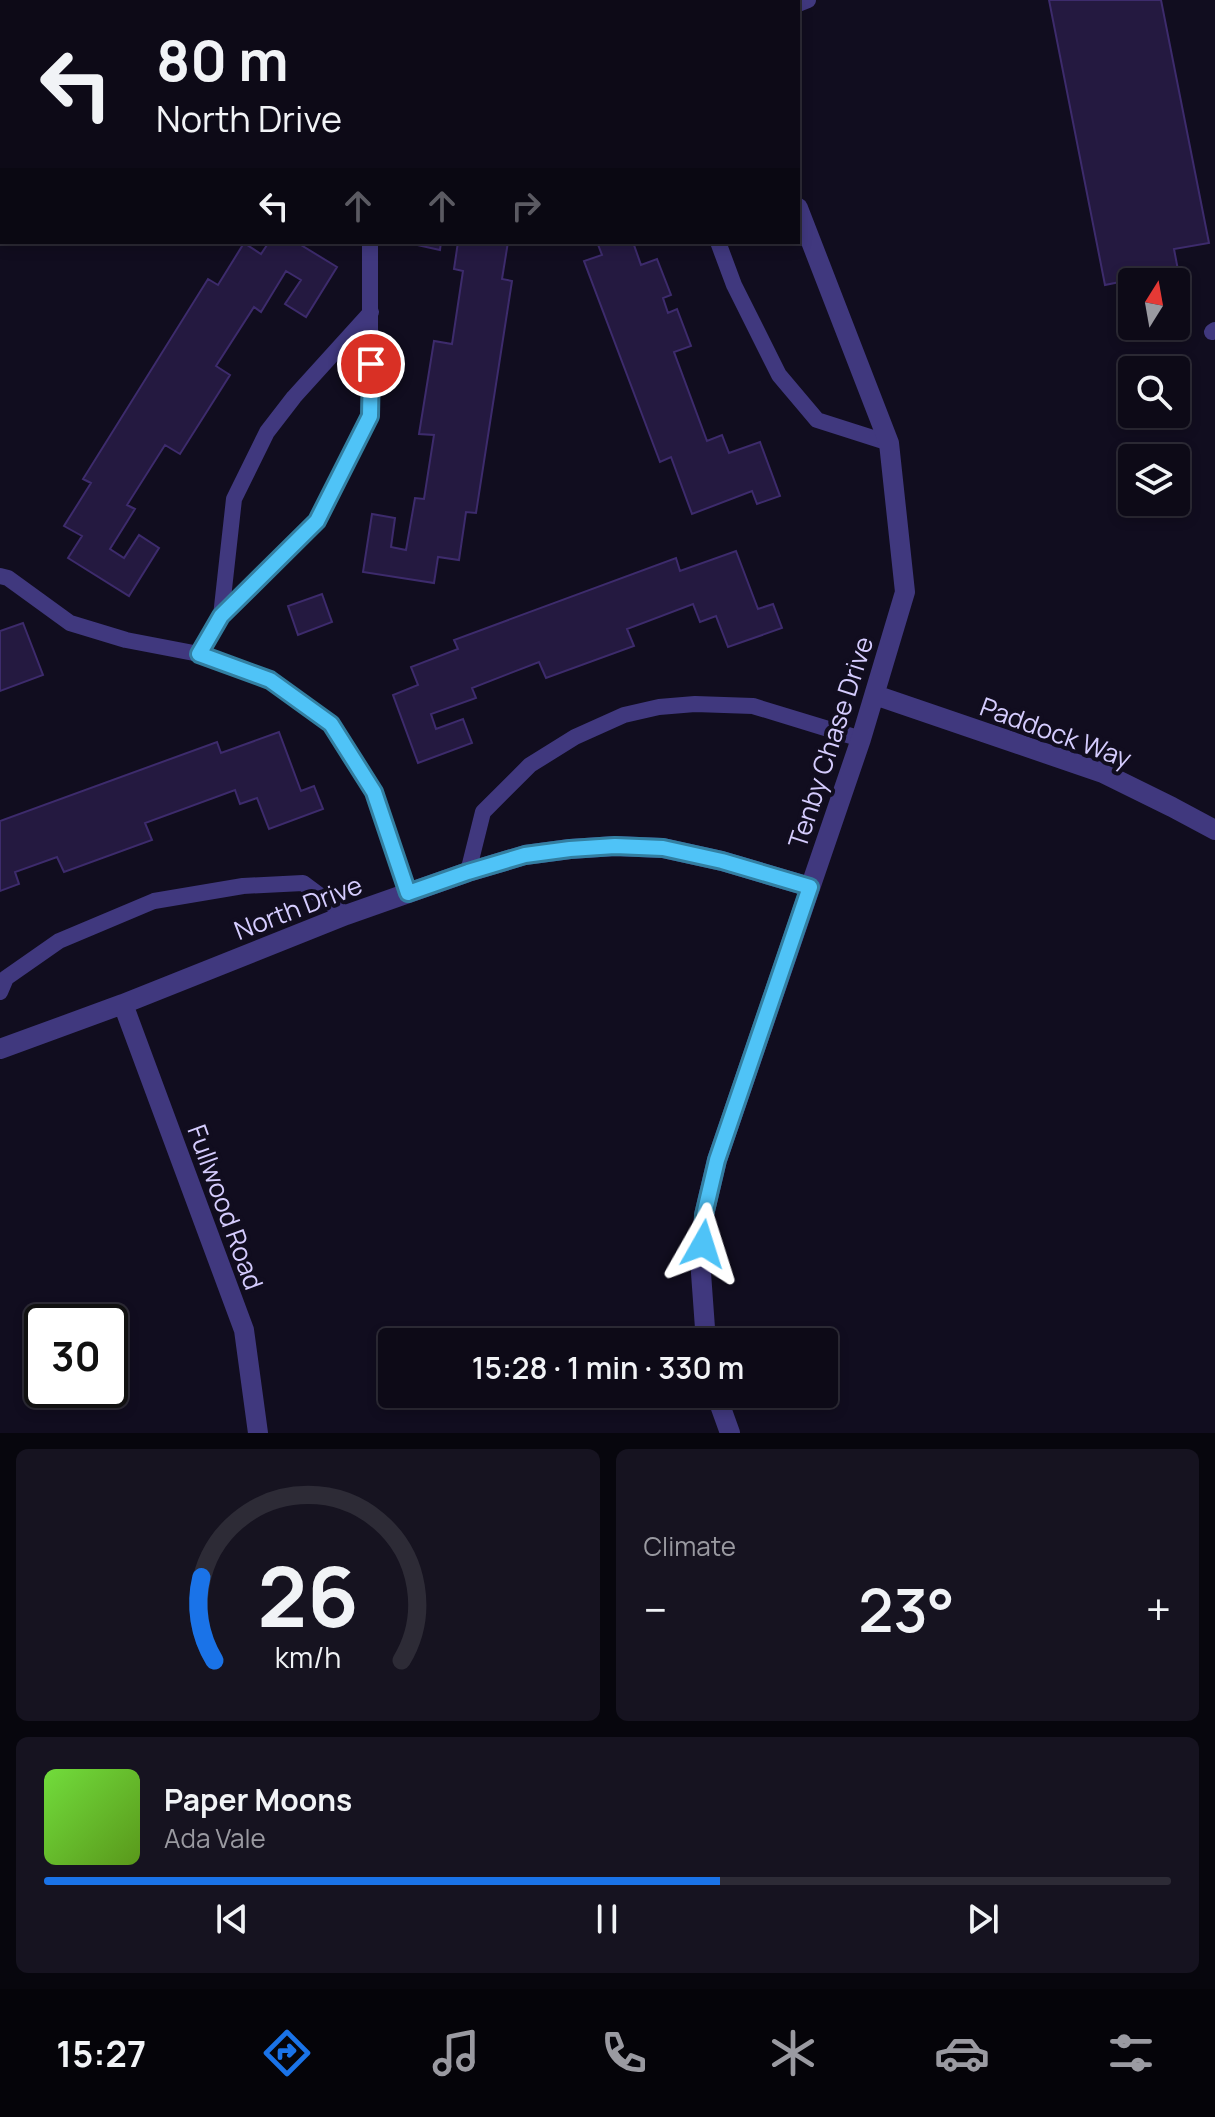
<!DOCTYPE html>
<html lang="en">
<head>
<meta charset="utf-8">
<style>
  :root { --surface:#0d0a17; --page:#161320; --text:#f1f3f6; --muted:#9a9aa1; --line:#2d2b36; --accent:#1a73e8 }
  body { margin:0; font-family:Manrope,sans-serif; background:var(--page); color:var(--text); height:100vh; display:flex; flex-direction:column; font-size:30px; white-space:nowrap }
  * { box-sizing:border-box; margin:0 }
  p { font-size:26px; color:var(--muted) }
  .icon { flex:none; width:44px; height:44px; fill:none; stroke:currentColor; stroke-width:2; stroke-linecap:round; stroke-linejoin:round }
  .map { position:relative; height:1433px; overflow:hidden }
  .details { display:flex; flex-direction:column; gap:16px; padding:16px; background:#07060d; flex:1 }
  .details>* { flex:none }
  .hud { position:absolute; left:0px; top:0px; width:800px; height:244px; box-shadow:0 4px 12px #0003,0 0 0 2px var(--line); background:#0d0a17; color:var(--text); overflow:hidden }
  .needle { width:52px; rotate:11deg }
  .buttons { position:absolute; left:1118px; top:268px; display:grid; gap:16px }
  .buttons a { display:grid; place-items:center; width:72px; height:72px; border-radius:8px; background:var(--surface); box-shadow:0 4px 12px #0003,0 0 0 2px var(--line); font-size:40px }
  .speed { position:absolute; left:24px; top:1304px; display:flex; gap:16px; font-size:40px; font-weight:700; text-align:center }
  .speed>* { display:grid; place-content:center; width:104px; height:104px; border-radius:50%; background:var(--surface); box-shadow:0 4px 12px #0003,0 0 0 2px var(--line); line-height:1 }
  .speed .limit { border:4px solid #111; border-radius:12px; background:#fff; color:#111 }
  .pin { position:absolute; display:grid; place-items:center; width:68px; height:68px; color:#fff; margin:-34px; border:4px solid #fff; border-radius:50%; box-shadow:0 2px 8px #0007 }
  .me { position:absolute; width:88px; margin:-44px; rotate:6deg; stroke-linejoin:round; filter:drop-shadow(0 0 6px #0008) }
  .turn { display:flex; align-items:center; gap:28px; height:168px; padding:0 24px; font-size:36px }
  .turn .icon { width:104px; height:104px; stroke-width:2.5 }
  .turn b { display:block; font-size:56px; line-height:68px }
  .lanes { display:flex; align-items:center; height:76px; padding:0 24px; background:#0003; justify-content:center; gap:40px; direction:ltr }
  .lanes .off { opacity:.35 }
  .big { font-size:60px; font-weight:600; line-height:1.1 }
  .details .card { flex:1; display:flex; flex-direction:column; justify-content:center; gap:12px; min-width:0; padding:0 28px; border-radius:12px; background:var(--page) }
  .details .dial { align-items:center; gap:0 }
  .dial svg { height:208px; overflow:visible; fill:none; stroke:var(--line); stroke-width:7; stroke-linecap:round; text-anchor:middle }
  .dial text { fill:var(--text); stroke:none }
  .song { display:flex; align-items:center; gap:24px }
  .cover { width:96px; height:96px; border-radius:12px; background:linear-gradient(135deg,hsl(100 70% 55%),hsl(90 70% 35%)) }
  .played { height:8px; border-radius:4px; background:linear-gradient(90deg,var(--accent) 60%,var(--line) 60%) }
  .keys { display:flex; justify-content:space-around; direction:ltr }
  .heat { display:flex; justify-content:space-between; align-items:center; font-size:44px; direction:ltr }
  .details .tiles { flex:1; display:grid; gap:16px; grid-template-columns:1fr 1fr }
  .card:last-child { grid-column:span 2 }
  .trip { position:absolute; left:378px; top:1328px; width:460px; height:80px; border-radius:8px; background:var(--surface); box-shadow:0 4px 12px #0003,0 0 0 2px var(--line); font-weight:600; line-height:80px; text-align:center }
  .tab-bar { display:flex; height:128px; justify-content:space-around; align-items:center; background:#050409; color:var(--muted) }
  .tab-bar .icon { width:56px; height:56px }
  .tab-bar .on { color:var(--accent) }
  .tab-bar b { font-size:36px; color:var(--text) }
  .map>svg:first-child { display:block }
</style>
</head>
<body>
<div class="map">
<svg width="1215" height="1433" viewBox="0 0 1215 1433">
  <rect width="100%" height="100%" fill="#110d1f"/>
  <path fill="#241940" stroke="#3d2b6c" stroke-width="2" d="M200 0H271L266 2H201Z
    M1049 0H1161L1209 243 1174 249 1178 270 1105 285Z
    M269 242H296L337 267 306 317 285 304 301 280 286 271 261 312 254 307 216 366 230 375 180 454 165 445 127 505 135 509 110 549 124 558 139 535 159 548 129 596 68 558 82 536 64 526 91 483 83 479 208 279 218 285 244 243 261 254Z
    M417 242H441L440 250 417 245Z
    M458 242H508L502 279 512 281 476 513 466 512 459 560 438 557 434 583 363 572 372 514 395 518 391 547 406 550 415 498 424 499 434 435 419 434 434 341 452 344 463 271 454 269Z
    M597 242H641L634 245 641 265 657 259 671 295 663 298 668 313 677 309 691 346 674 352 707 441 722 435 729 453 760 442 780 496 757 504 752 491 692 514 671 457 660 462 584 261 602 255Z
    M736 551 758 609 773 604 782 628 728 647 716 616 700 622 693 604 627 629 634 646 546 678 539 662 472 688 476 698 431 714 436 729 463 719 472 743 418 763 393 695 418 685 411 667 458 649 454 640 676 558 680 571Z
    M322 594 332 622 298 635 288 606Z
    M23 623 43 675 0 691V631Z
    M279 732 301 791 314 786 323 809 269 829 257 798 240 804 235 790 145 823 152 840 64 872 57 857 15 872 19 884 0 891V821L217 742 221 753Z"/>
  <g fill="none" stroke-linecap="round" stroke-linejoin="round">
    <path stroke="#40387e" stroke-width="16" d="M297 0V2
      M391 0 394 2
      M497 2 498 0
      M616 2 621 0
      M798 4 808 0
      M0 149 2 154
      M0 230H2
      M718 242 734 285 779 375 817 420 889 443
      M1212 332 1215 330
      M0 576 8 578 70 623 126 640 199 654 270 680 331 724 374 792 408 893
      M221 616 234 499 267 432 294 397 371 312
      M199 654 221 616 317 521 370 416V242
      M468 872 483 812 530 765 575 737 624 715 659 707 695 704 753 706 861 739
      M0 992 6 978 59 941 154 901 243 886 303 883 346 915"/>
    <path stroke="#40387e" stroke-width="20" d="M717 0 718 2
      M875 695 1103 773 1172 807 1215 830
      M123 1004 244 1330 258 1433
      M0 1049 123 1004 346 915 468 872 525 855 570 849 615 846 663 848 722 861 810 887
      M706 1342 701 1273 704 1215 717 1160 861 739 905 592 889 443 798 208
      M716 1394 730 1433"/>
  </g>
  <g fill="none" stroke-linecap="round" stroke-linejoin="round">
    <defs>
      <path id="route" d="M371 364 370 416 317 521 221 616 199 654 270 680 331 724 374 792 408 893 468 872 525 855 570 849 615 846 663 848 722 861 810 887 717 1160 704 1215 703 1244"/>
    </defs>
    <use href="#route" stroke="#337fa1" stroke-width="20"/>
    <use href="#route" stroke="#4fc3f7" stroke-width="14"/>
  </g>
  <g text-anchor="middle" dominant-baseline="central" stroke-width="8" stroke-linejoin="round" paint-order="stroke">
    <g font-size="26" fill="#d5ccfe" stroke="#110d1f">
      <text transform="translate(1056 732) rotate(20)">Paddock Way</text>
      <text transform="translate(830 742) rotate(-72)">Tenby Chase Drive</text>
      <text transform="translate(298 907) rotate(-21)">North Drive</text>
      <text transform="translate(226 1207) rotate(70)">Fullwood Road</text>
    </g>
  </g>
</svg>
<div class="buttons">
<a><svg class="needle" viewBox="-14 -14 28 28"><path d="M0-13l5 13h-10z" fill="#e53935"/><path d="M0 13l5-13h-10z" fill="#9a9aa1"/></svg></a>
<a><svg class="icon" aria-label="search" viewBox="0 0 24 24"><circle cx="10" cy="10" r="6"/><path d="M15 15l6 6"/></svg></a>
<a><svg class="icon" aria-label="layers" viewBox="0 0 24 24"><path d="M12 4l9 5-9 5-9-5zM3 14l9 5 9-5"/></svg></a>
</div>
<div class="speed"><div class="limit">30</div></div>
<div class="pin" style="left:371px;top:364px;background:#d93025"><svg class="icon" aria-label="arrive" viewBox="0 0 24 24"><path d="M6 21V4h12l-3 4 3 4H6"/></svg></div>
<svg class="me" style="left:703px;top:1244px" viewBox="-20 -20 40 40"><path d="M0-17L14 15 0 8-14 15z" fill="#4fc3f7" stroke="#fff" stroke-width="4"/></svg>
<div class="trip">15:28 · 1 min · 330 m</div>
<div class="hud">
<div class="turn"><svg class="icon" aria-label="left" viewBox="0 0 24 24"><path d="M17 20v-9H6M10 6l-5 5 5 5"/></svg><div><b>80 m</b>North Drive</div></div>
<div class="lanes"><svg class="icon" aria-label="left" viewBox="0 0 24 24"><path d="M17 20v-9H6M10 6l-5 5 5 5"/></svg><svg class="icon off" aria-label="ahead" viewBox="0 0 24 24"><path d="M12 20V5M6 11l6-6 6 6"/></svg><svg class="icon off" aria-label="ahead" viewBox="0 0 24 24"><path d="M12 20V5M6 11l6-6 6 6"/></svg><svg class="icon off" aria-label="right" viewBox="0 0 24 24"><path d="M7 20v-9h11M14 6l5 5-5 5"/></svg></div>
</div>
</div>
<section class="details">
<div class="tiles">
<div class="card dial"><svg viewBox="0 0 100 80">
<path d="M14 69A42 42 0 1 1 86 69"/>
<path d="M14 69A42 42 0 0 1 9 37" stroke="#1a73e8"/>
<text x="50" y="56" font-size="32" font-weight="700">26</text>
<text x="50" y="72" font-size="11">km/h</text>
</svg></div>
<div class="card"><p>Climate</p>
<div class="heat"><a>−</a><b class="big">23°</b><a>+</a></div>
</div>
<div class="card">
<div class="song"><i class="cover"></i><div><b>Paper Moons</b><p>Ada Vale</p></div></div>
<div class="played"></div>
<div class="keys"><svg class="icon" aria-label="previous" viewBox="0 0 24 24"><path d="M18 5L8 12l10 7zM5 5v14"/></svg><svg class="icon" aria-label="pause" viewBox="0 0 24 24"><path d="M8 5v14M16 5v14"/></svg><svg class="icon" aria-label="next" viewBox="0 0 24 24"><path d="M6 5l10 7-10 7zM19 5v14"/></svg></div>
</div>
</div>
</section>
<nav class="tab-bar">
<b>15:27</b>
<svg class="icon on" aria-label="directions" viewBox="0 0 24 24"><path d="M12 3l9 9-9 9-9-9zM9 14v-3h6M13 9l2 2-2 2"/></svg>
<svg class="icon" aria-label="music" viewBox="0 0 24 24"><path d="M9 18V5l10-2v13"/><circle cx="6" cy="18" r="3"/><circle cx="16" cy="16" r="3"/></svg>
<svg class="icon" aria-label="phone" viewBox="0 0 24 24"><path d="M5 4h4l2 5-3 2q2 4 5 5l2-3 5 2v4C11 20 4 13 5 4z"/></svg>
<svg class="icon" aria-label="climate" viewBox="0 0 24 24"><path d="M12 3v18M4 7l16 10M4 17L20 7"/></svg>
<svg class="icon" aria-label="car" viewBox="0 0 24 24"><path d="M5 17H2v-5l4-1 3-4h7l3 4 3 1v5h-3M9 17h6M6 11h13"/><circle cx="7" cy="17" r="2"/><circle cx="17" cy="17" r="2"/></svg>
<svg class="icon" aria-label="filters" viewBox="0 0 24 24"><path d="M4 7h16M4 17h16"/><circle cx="9" cy="7" r="2"/><circle cx="15" cy="17" r="2"/></svg>
</nav>
</body>
</html>
